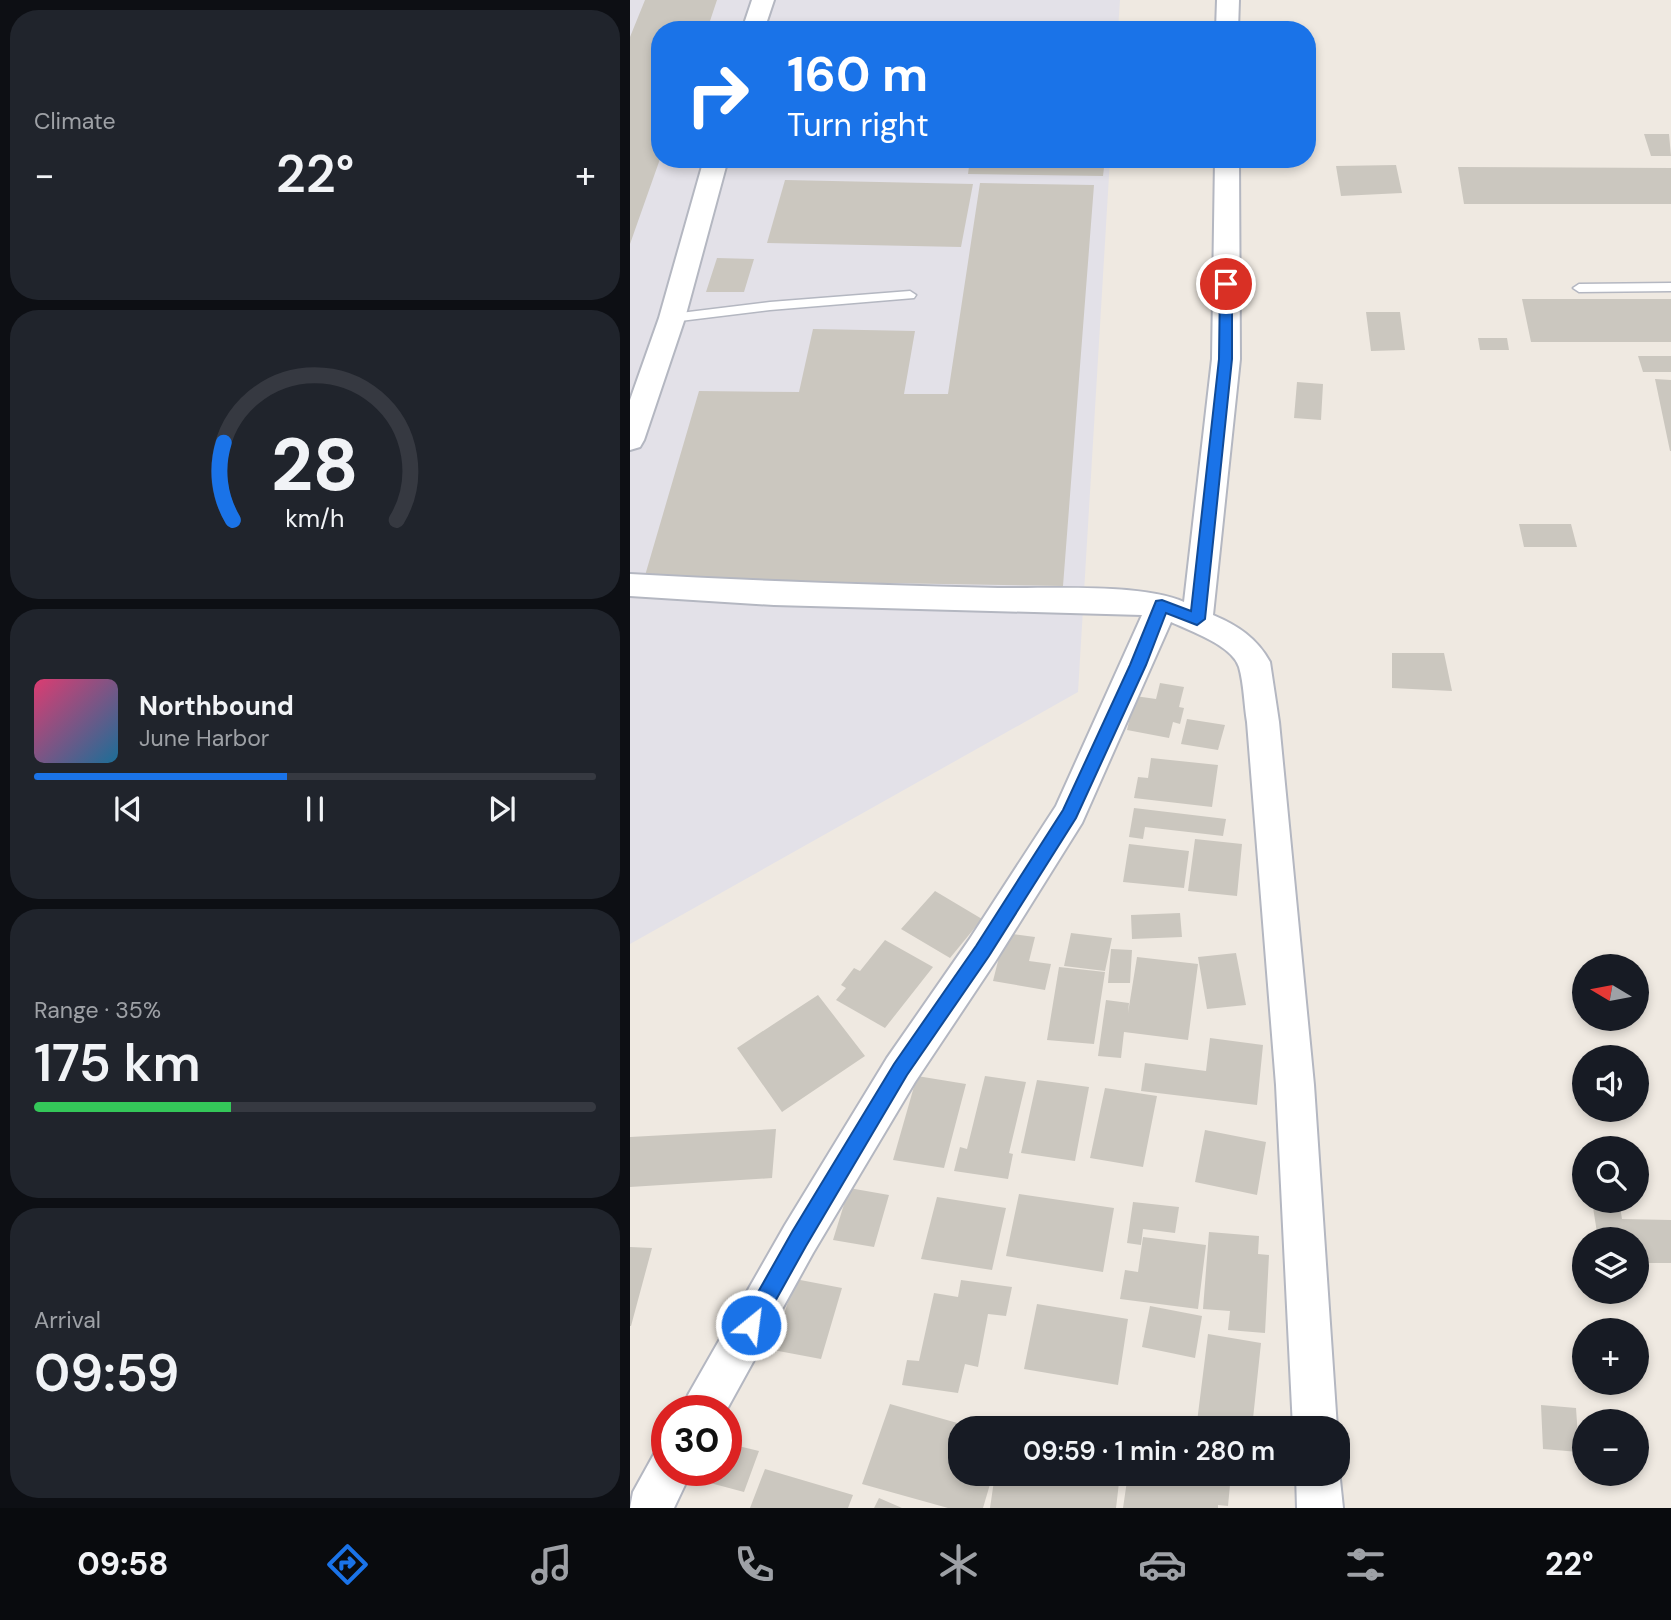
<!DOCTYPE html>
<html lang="en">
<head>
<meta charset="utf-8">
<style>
  :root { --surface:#171b24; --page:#20242c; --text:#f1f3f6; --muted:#9ea1a6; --line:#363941; --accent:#1a73e8 }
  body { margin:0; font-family:"DM Sans",sans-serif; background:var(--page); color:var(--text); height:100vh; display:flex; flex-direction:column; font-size:26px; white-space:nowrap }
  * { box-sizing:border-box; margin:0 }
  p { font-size:23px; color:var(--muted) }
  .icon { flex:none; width:38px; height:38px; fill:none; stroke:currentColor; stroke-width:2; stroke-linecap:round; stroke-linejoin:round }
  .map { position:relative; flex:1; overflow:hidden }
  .side { display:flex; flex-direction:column; gap:10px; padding:10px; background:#0d0f14; width:630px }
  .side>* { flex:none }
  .guide { position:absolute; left:21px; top:21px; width:665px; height:147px; border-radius:28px; box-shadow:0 4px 10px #0003; background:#1a73e8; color:#fff; overflow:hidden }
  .needle { width:46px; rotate:280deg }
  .fabs { position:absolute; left:942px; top:954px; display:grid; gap:14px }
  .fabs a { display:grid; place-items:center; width:77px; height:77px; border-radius:50%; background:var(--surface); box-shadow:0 4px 10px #0003; font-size:35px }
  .speed { position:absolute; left:21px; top:1395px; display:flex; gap:14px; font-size:35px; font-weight:700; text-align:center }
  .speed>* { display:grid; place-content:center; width:91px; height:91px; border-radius:50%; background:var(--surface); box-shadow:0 4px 10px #0003; line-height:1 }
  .speed .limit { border:10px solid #d22; background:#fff; color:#111 }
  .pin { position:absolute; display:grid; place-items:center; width:60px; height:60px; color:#fff; margin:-30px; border:4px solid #fff; border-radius:50%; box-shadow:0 2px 7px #0007 }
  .me { position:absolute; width:77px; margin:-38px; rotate:29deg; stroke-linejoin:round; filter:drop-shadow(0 0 5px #0008) }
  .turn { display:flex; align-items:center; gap:24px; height:147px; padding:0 21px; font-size:32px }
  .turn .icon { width:91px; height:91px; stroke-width:2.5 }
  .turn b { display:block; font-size:49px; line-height:60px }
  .big { font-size:52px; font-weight:600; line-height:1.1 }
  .side .tile { flex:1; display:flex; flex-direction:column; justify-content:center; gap:10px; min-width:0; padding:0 24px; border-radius:28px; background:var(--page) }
  .side .dial { align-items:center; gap:0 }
  .dial svg { height:182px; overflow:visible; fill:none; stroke:var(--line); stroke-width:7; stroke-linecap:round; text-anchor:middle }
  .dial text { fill:var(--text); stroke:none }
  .song { display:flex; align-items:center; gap:21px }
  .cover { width:84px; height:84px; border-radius:10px; background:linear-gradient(135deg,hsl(340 70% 55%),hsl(200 70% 35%)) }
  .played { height:7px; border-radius:4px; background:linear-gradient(90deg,var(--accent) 45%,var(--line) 45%) }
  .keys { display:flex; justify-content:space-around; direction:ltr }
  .heat { display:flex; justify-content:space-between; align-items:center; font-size:38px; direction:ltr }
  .charge { height:10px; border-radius:5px; background:linear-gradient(90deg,#34c759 35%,var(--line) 0) }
  .trip { position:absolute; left:318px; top:1416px; width:402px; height:70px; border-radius:28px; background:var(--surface); box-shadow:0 4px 10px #0003; font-weight:600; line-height:70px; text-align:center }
  .tabs { display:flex; height:112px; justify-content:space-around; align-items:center; background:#090b0e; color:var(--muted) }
  .tabs .icon { width:49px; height:49px }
  .tabs .selected { color:var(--accent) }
  .tabs b { font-size:32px; color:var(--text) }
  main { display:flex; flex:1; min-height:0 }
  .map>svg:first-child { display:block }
</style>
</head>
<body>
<main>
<section class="side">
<div class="tile"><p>Climate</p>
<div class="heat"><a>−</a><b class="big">22°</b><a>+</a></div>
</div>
<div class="tile dial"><svg viewBox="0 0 100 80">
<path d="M14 69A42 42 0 1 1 86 69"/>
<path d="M14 69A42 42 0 0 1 10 35" stroke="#1a73e8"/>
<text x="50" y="56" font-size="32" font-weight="700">28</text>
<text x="50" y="72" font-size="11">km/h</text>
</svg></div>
<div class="tile">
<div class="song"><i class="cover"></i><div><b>Northbound</b><p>June Harbor</p></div></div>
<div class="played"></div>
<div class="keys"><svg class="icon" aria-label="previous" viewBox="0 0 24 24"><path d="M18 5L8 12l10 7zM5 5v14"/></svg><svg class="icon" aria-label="pause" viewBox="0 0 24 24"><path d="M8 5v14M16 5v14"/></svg><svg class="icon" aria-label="next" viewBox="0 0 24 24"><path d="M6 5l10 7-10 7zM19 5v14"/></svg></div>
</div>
<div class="tile"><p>Range · 35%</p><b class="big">175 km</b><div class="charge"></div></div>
<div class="tile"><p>Arrival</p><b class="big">09:59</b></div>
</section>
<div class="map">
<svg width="1041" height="1508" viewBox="0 0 1041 1508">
  <rect width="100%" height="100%" fill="#efe9e1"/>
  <path fill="#e3e1e8" d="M0 0H490L488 30H30V159H480L448 692 0 944Z"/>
  <path fill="#cbc7bf" d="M15 0H87L77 30H30V159L0 244V37Z
    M200 23 353 25 352 30H198Z
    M1014 134H1039L1041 156H1021Z
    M340 159H475L473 176 338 174Z
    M766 165 772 193 711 196 706 166Z
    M828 167 1041 168V204H834Z
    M155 180 343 184 331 247 137 243Z
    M350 183 464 185 433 586 14 579 69 391 169 392 183 329 285 331 274 394H318Z
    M87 258 124 259 114 292H76Z
    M892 299H1041V342H901Z
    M736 312H770L775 350 741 351Z
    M848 338H877L879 350H850Z
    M1008 356H1041V372H1013Z
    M1025 379 1041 380V451H1040Z
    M667 382 693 384 691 420 664 418Z
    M889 524H941L947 547H894Z
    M762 653H814L822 691 762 688Z
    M530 683 554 687 549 707 554 708 550 724 543 722 539 738 497 730 505 696 526 699Z
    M557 719 595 725 588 750 551 744Z
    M521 758 588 765 582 807 504 798 508 777 518 778Z
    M504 808 596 819 593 836 515 827 513 839 499 837Z
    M565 839 612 844 607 896 558 891Z
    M499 844 559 851 554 888 493 882Z
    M305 891 352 919 320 958 271 929Z
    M550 913 552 937 502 939 501 915Z
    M375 933 405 937 399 961 421 964 415 990 363 981Z
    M441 933 482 938 475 971 434 966Z
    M255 940 303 967 255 1028 206 1000 216 988 211 985 224 968 230 971Z
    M481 949 502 950 500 983H478Z
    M606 953 616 1005 577 1009 568 957Z
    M507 957 568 964 558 1040 494 1032 491 1058 468 1056 476 1000 499 1003 498 1013Z
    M429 967 475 972 464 1044 417 1040Z
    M188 995 235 1056 152 1112 107 1048Z
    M580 1038 633 1045 627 1105 511 1091 515 1063 576 1071Z
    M287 1076 336 1084 314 1168 263 1160Z
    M355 1076 396 1082 379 1153 383 1154 378 1179 324 1171 330 1147 337 1149Z
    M407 1080 459 1087 445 1161 391 1153Z
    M475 1088 527 1096 513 1167 460 1158Z
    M146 1129 142 1178 0 1187V1137Z
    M575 1130 636 1142 627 1195 565 1182Z
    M219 1188 259 1195 244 1247 203 1240Z
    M389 1194 484 1208 473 1272 376 1256Z
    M307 1197 376 1208 362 1270 291 1259Z
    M962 1201H989L992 1219 1041 1220V1263H1006V1239H968Z
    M503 1202 549 1207 545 1233 513 1229 511 1245 497 1243Z
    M579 1232 629 1236 628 1254 639 1255 635 1333 598 1330 600 1311 573 1309Z
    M513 1237 576 1245 568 1309 490 1299 495 1270 508 1272Z
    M0 1247 22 1248 1 1326H0Z
    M165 1279 212 1288 191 1359 143 1350Z
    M331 1280 382 1287 376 1316 358 1314 348 1367 335 1364 328 1393 272 1385 277 1360 289 1361 304 1293 328 1297Z
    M407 1304 498 1319 488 1385 394 1369Z
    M520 1306 572 1316 565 1358 512 1347Z
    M578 1334 631 1343 622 1428 567 1422Z
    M260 1404 331 1424 320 1459 331 1462V1474H363L353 1508H318L232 1484Z
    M911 1405 946 1408 949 1452 913 1449Z
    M389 1421 426 1426V1428H388Z
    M96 1443 129 1451 114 1492 54 1476 56 1470H96Z
    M135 1469 223 1495 218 1508H120Z
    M365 1474H490L486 1508H360Z
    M498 1474H601L598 1506 588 1505V1508H493Z
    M249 1498 272 1508H244Z"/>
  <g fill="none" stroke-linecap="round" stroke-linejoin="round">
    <defs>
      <path id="lane" d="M1041 283V291L949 292 943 288 949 284Z
        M280 291 286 295 284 298 140 310 42 322 36 318 42 314 140 302Z"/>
      <path id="street" d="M122 0H144L134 30H112Z
        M587 0H609L608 30H586Z
        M74 159H98L55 318 14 440 10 447 0 450V400L29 318Z
        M585 159H609L610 359 583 615C607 625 627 638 640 662L649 722 684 1085 707 1428H663L646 1085 617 722C614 705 614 684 609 667 602 645 560 631 541 622L452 823 365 962 285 1082 183 1253 96 1411 51 1410 58 1395 155 1225 257 1058 339 940 426 806 512 615 144 605 0 596V574C123 581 245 585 368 588 416 589 512 583 554 602L582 359Z
        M37 1449V1470H62L44 1508H0L3 1492 24 1454Z
        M709 1470 713 1508H667L666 1474H709Z"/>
    </defs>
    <use href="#lane" stroke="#b4b7c1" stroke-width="3"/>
    <use href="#street" stroke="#b4b7c1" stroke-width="4"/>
    <use href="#lane" fill="#fff" fill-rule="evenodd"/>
    <use href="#street" fill="#fff" fill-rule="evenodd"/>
  </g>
  <path fill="#1a73e8" stroke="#114b97" stroke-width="2" d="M596 281 602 284V359L575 619 567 625 536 613 516 665 446 818 359 956 277 1075 176 1246 128 1332 121 1335 114 1332 111 1325 114 1317 162 1232 264 1064 346 946 433 810 500 665 526 601 532 600 561 611 589 359 590 284Z"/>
</svg>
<div class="fabs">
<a><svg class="needle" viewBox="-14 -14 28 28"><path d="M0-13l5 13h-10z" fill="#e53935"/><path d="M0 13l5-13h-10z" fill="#9ea1a6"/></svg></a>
<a><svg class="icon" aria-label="sound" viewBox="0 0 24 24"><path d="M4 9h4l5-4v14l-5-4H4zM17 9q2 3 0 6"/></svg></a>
<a><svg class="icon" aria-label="search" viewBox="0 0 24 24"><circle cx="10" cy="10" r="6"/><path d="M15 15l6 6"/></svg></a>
<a><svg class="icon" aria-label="layers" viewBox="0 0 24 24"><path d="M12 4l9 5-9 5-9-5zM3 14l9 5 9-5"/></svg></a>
<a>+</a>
<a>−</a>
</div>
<div class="speed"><div class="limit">30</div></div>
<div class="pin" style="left:596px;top:284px;background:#d93025"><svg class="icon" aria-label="arrive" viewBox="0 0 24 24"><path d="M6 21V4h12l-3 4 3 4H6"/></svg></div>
<svg class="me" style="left:121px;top:1325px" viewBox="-20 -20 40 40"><circle r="17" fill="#1a73e8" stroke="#fff" stroke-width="3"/><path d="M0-11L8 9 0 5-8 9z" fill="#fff"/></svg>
<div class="trip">09:59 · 1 min · 280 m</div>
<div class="guide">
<div class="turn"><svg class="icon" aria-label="right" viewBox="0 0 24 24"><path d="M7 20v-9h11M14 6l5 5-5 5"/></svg><div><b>160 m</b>Turn right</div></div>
</div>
</div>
</main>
<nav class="tabs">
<b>09:58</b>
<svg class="icon selected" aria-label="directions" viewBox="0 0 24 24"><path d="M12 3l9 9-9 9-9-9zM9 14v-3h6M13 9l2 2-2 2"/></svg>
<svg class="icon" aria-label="music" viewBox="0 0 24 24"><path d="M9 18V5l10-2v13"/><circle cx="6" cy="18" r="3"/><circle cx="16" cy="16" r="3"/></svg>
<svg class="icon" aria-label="phone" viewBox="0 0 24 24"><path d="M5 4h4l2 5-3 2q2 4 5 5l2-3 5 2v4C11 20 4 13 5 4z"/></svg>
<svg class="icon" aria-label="climate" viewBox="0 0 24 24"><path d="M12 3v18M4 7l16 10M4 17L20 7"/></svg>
<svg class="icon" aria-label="car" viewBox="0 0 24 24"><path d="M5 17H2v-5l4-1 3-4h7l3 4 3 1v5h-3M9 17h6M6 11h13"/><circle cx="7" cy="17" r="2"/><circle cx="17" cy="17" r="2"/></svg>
<svg class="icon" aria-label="filters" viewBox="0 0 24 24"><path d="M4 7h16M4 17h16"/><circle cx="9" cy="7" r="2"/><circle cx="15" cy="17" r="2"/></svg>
<b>22°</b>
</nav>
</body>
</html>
